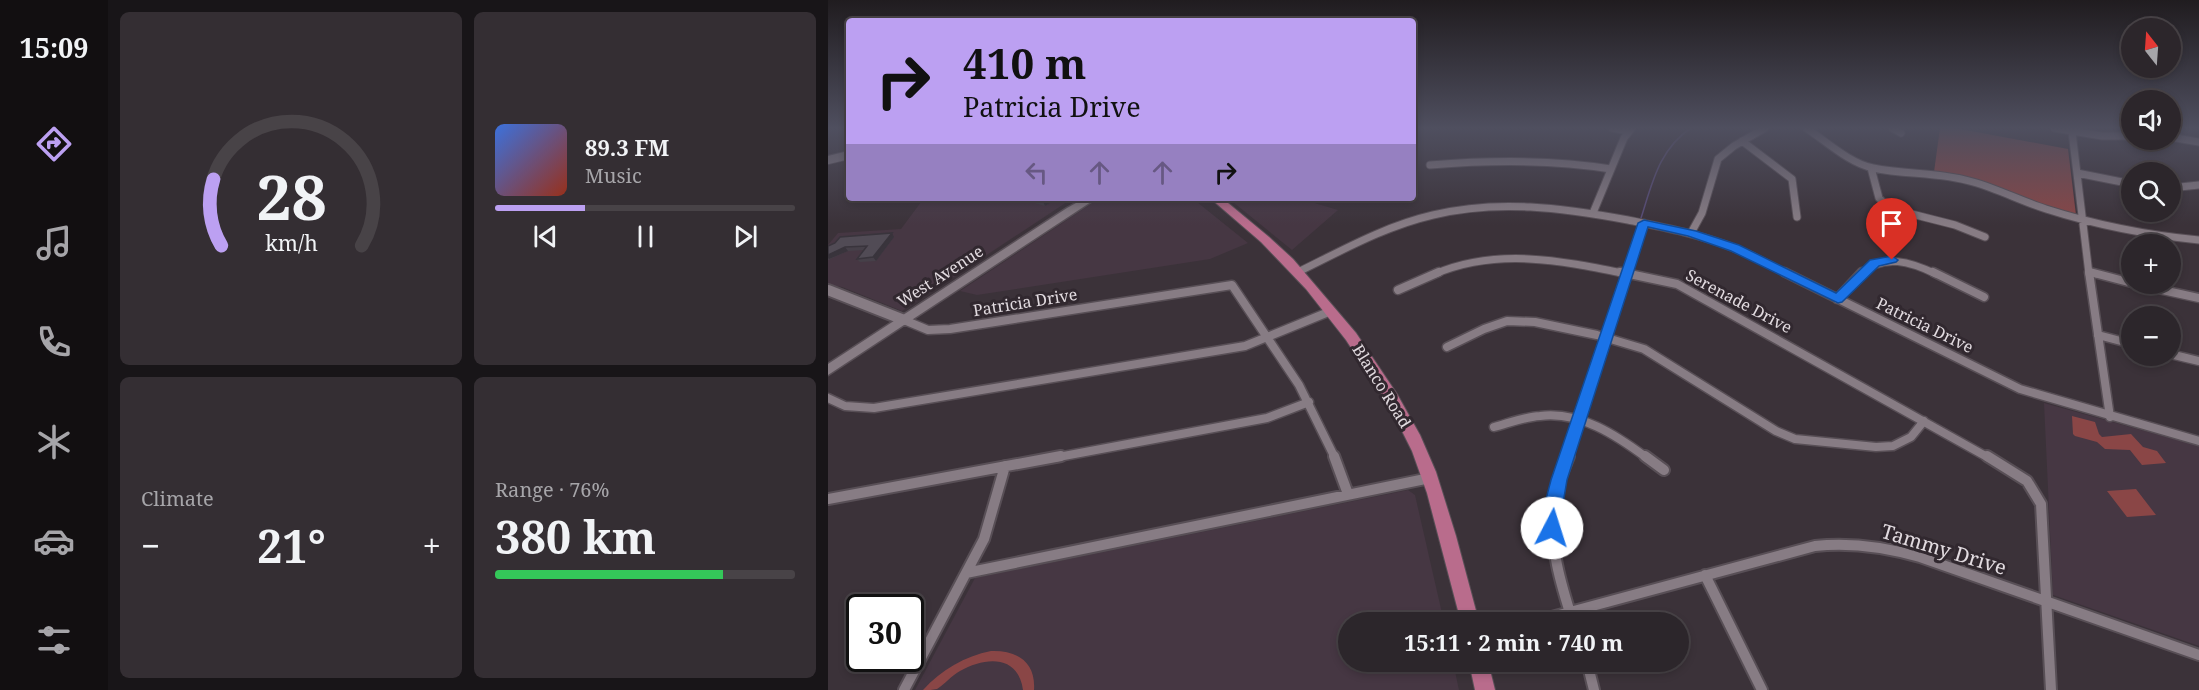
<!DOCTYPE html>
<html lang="en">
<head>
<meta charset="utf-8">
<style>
  :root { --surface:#2c262b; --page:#342e33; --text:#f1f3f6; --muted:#a6a5a9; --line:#484347; --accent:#bca0f2 }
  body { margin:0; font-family:"Noto Serif",serif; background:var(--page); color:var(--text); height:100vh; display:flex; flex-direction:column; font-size:22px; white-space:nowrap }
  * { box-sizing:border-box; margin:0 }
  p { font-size:20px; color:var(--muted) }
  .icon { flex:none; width:33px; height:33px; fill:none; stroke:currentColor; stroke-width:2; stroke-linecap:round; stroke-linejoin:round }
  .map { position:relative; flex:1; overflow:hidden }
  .details { display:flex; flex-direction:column; gap:12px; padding:12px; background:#181518; width:720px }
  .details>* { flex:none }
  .guide { position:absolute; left:18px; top:18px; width:570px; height:183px; border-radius:6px; box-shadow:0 3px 9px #0003,0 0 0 2px var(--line); background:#bca0f2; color:#111; overflow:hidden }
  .needle { width:39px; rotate:343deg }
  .buttons { position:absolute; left:1293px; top:18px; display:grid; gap:12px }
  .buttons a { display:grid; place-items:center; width:60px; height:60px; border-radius:50%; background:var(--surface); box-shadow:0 3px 9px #0003,0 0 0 2px var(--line); font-size:30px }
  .speed { position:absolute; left:18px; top:594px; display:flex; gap:12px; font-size:30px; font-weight:700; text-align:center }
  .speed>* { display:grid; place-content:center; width:78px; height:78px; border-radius:50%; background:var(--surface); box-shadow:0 3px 9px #0003,0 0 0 2px var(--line); line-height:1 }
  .speed .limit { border:3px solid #111; border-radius:9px; background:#fff; color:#111 }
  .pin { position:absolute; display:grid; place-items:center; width:51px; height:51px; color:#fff; margin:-62px -26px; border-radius:50% 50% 50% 0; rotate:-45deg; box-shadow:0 0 6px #0007 }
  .pin .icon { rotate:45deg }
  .me { position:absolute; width:66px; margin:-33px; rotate:5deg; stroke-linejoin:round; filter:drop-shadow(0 0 4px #0008) }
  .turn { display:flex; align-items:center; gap:21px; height:126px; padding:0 18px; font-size:27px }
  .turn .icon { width:78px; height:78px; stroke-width:2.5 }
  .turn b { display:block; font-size:42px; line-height:51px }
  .lanes { display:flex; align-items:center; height:57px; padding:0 18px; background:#0003; justify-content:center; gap:30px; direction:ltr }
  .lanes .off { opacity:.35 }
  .big { font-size:45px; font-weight:700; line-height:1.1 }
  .details .tile { flex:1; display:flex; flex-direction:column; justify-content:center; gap:9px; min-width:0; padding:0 21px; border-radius:9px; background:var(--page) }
  .details .dial { align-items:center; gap:0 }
  .dial svg { height:156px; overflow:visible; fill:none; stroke:var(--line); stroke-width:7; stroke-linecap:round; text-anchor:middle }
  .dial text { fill:var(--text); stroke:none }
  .song { display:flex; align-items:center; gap:18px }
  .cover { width:72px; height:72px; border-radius:9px; background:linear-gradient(135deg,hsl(220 70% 55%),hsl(10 70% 35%)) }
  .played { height:6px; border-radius:3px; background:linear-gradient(90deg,var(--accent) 30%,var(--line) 30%) }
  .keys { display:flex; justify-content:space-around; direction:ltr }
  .heat { display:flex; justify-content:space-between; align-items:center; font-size:33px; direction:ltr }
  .charge { height:9px; border-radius:4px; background:linear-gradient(90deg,#34c759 76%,var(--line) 0) }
  .details .tiles { flex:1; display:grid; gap:12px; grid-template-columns:repeat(2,1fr) }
  .trip { position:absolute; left:510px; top:612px; width:351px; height:60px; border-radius:30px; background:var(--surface); box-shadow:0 3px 9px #0003,0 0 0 2px var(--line); font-weight:700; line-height:60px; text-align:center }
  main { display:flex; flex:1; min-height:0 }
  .tab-bar { display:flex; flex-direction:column; width:108px; justify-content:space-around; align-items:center; background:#120f11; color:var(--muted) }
  .tab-bar .icon { width:42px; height:42px }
  .tab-bar .on { color:var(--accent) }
  .tab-bar b { font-size:27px; color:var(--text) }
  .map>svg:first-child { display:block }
</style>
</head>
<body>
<main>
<nav class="tab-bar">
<b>15:09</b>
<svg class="icon on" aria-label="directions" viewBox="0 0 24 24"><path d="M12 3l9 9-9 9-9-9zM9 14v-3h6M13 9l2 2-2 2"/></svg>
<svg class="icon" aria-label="music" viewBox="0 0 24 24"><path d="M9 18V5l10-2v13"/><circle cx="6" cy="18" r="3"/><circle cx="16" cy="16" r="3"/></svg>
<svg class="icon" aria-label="phone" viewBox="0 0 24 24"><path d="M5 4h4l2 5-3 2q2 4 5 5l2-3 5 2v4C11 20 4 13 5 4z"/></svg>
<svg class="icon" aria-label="climate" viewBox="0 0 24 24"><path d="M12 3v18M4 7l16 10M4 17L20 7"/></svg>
<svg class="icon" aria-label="car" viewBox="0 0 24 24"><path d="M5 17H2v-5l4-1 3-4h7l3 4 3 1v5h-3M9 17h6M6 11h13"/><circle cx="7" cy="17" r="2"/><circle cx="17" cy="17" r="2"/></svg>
<svg class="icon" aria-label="filters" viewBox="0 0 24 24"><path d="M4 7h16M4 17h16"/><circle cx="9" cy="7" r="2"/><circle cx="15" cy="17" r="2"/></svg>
</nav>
<section class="details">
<div class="tiles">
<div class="tile dial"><svg viewBox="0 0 100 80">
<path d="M14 69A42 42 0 1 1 86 69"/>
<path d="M14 69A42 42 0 0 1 10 35" stroke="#bca0f2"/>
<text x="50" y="56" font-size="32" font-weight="700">28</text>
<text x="50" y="72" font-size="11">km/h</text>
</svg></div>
<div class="tile">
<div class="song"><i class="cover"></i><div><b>89.3 FM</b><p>Music</p></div></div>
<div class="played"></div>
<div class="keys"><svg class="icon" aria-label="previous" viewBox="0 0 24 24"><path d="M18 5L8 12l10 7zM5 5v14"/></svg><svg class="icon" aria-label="pause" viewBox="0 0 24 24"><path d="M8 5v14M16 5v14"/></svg><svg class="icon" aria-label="next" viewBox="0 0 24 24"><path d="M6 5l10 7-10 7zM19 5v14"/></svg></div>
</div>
<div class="tile"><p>Climate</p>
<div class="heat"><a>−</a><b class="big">21°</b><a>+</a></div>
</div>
<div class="tile"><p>Range · 76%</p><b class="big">380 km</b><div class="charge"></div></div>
</div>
</section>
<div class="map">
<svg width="1371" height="690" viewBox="0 0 1371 690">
  <rect width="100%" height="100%" fill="#3b3239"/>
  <path fill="#463743" d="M96 198H245L74 311 14 287 0 285V245L10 233 73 229Z
    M272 198H364L420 243 382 259 149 295 132 291Z
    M400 198H470L510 210 464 250Z
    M1216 403 1371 446V646L1225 595Z
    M580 490 587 495 616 622H520V662H625L631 690H87L147 578Z"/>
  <path fill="#8a4646" d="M1112 128H1127L1240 149 1248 215 1106 172Z
    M1244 416 1267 422 1271 434 1274 437 1303 434 1315 447 1329 451 1338 463 1314 465 1302 450 1277 449 1269 442 1247 436 1245 434Z
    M1308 489 1328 515 1299 517 1279 491Z
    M163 651C189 650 208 662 206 690H195C190 654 157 657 132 671 123 676 117 684 109 689 105 690 100 690 95 690 113 670 137 656 163 651Z"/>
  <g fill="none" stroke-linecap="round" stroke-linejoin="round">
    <path stroke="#584c78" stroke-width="1.5" d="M813 218C824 184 831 149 863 128"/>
    <defs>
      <path id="minor-far2" d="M784 128 800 131
        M978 128C998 141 1021 163 1045 168 1078 175 1112 172 1145 182 1170 189 1193 201 1218 209 1268 225 1319 235 1371 240
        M1064 128 1073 133
        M1226 128 1274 136H1304
        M1244 132 1261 274
        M1342 137 1371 142
        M914 141 964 179 969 217
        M602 165C663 160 722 159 783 169
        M1043 168 1051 198 1058 205 1068 210 1127 225 1157 237
        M1249 173 1304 184
        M1342 188 1371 185
        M765 213 796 138 804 128
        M863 233 874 213 890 159 906 146 937 128
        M470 272C513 251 557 226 605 215 670 199 735 208 800 220 835 227 872 234 906 248 924 255 942 265 959 274
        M1261 272 1268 274
        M607 274C670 247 735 261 799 274
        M800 274 816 223
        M1033 274C1056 253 1083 262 1108 274"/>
      <path id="minor-far1" d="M792 272 849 284 1161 458
        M956 272 1192 389 1371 441
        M1105 272 1156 297
        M1261 272 1282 417
        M1262 272 1304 283
        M1307 284 1371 298
        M570 290 611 272
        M1009 299 1034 272
        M76 320 100 330 122 329 404 285 471 385 507 458
        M1270 335 1304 344
        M619 347 656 329 679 321 707 322 769 335 816 349 948 431 967 439 1048 447 1065 446 1083 437 1096 421
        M1342 354 1371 361
        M0 398 17 406 46 408 417 346 503 311
        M666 427C681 423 696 417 712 416 752 411 788 435 819 458
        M225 458 439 418 481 402
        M740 458 800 272"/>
      <path id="minor" d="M506 456 520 494
        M741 456C735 472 727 489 725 506 721 545 733 585 745 622
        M817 456 836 470
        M1159 456 1199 481 1213 504 1223 690
        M0 499 233 456
        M138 573 602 478
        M877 575 934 690
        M705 622 987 546C1023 542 1057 547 1092 557L1371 655
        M759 662 766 690
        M76 690 156 539 177 466"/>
      <path id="tertiary-far1" d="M0 160 21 155"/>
      <path id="tertiary" d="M0 290 76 320"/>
      <path id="secondary" d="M257 198H269L0 375V364L239 208Z"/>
      <path id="primary" d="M382 198H394L441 237 465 259 528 333 569 394 592 435 608 472 628 536 651 622H633L599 493 584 451 563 409 518 340 478 289 433 242Z
        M641 662H660L667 690H647Z"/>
    </defs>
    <use href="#minor-far2" stroke="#584f56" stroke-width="9"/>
    <use href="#minor-far1" stroke="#584f56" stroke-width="11"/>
    <use href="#minor" stroke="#584f56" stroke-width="14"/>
    <use href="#tertiary-far1" stroke="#584f56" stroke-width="10"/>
    <use href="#tertiary" stroke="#584f56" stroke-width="14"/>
    <use href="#secondary" stroke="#584f56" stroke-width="3"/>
    <use href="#primary" stroke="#584f56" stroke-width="2"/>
    <use href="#minor-far2" stroke="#877c84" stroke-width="7"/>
    <use href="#minor-far1" stroke="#877c84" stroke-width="8"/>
    <use href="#minor" stroke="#877c84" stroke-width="10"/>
    <use href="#tertiary-far1" stroke="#877c84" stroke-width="8"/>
    <use href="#tertiary" stroke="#877c84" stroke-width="10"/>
    <use href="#secondary" fill="#877c84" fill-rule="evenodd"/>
    <use href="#primary" fill="#b96c8c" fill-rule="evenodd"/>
  </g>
  <path fill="#464049" d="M204 198H223L225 201 217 206 207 203Z
    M429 198H446L442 202Z
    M66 237 48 261 32 262 29 259 36 250 20 251 0 260V246Z"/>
  <path fill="#39343c" d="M215 198H223L225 201 217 206 214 199Z
    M304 198H322L305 201Z
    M64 233 66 237 48 261 45 257Z
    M17 247 20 251 1 259 0 258V255Z"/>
  <path fill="#514b55" stroke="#39343c" stroke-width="1.5" d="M64 233 45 257 29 259 39 246 17 247 0 255V246L7 243 12 237Z"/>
  <linearGradient id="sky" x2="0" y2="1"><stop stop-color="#201c1f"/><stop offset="0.57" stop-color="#4f4f5f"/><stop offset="1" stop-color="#4f4f5f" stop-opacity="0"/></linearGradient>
  <rect width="1371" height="225" fill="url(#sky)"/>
  <path fill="#1a73e8" stroke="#114b97" stroke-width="1.5" d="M816 220 868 231 911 245 1008 293 1042 260 1064 256 1070 260 1068 262 1051 266 1014 302 1010 303 903 251 860 236 820 227 739 480 730 533 724 535 718 533C711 518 719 496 723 480L810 223Z"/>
  <g text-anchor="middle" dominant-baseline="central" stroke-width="6" stroke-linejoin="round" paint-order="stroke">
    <g font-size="16" fill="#e2dbe0" stroke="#31282f">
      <text transform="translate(112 276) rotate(-33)">West Avenue</text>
      <text transform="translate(911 301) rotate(28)">Serenade Drive</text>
      <text transform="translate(197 302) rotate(-9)">Patricia Drive</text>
      <text transform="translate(1097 325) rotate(26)">Patricia Drive</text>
      <text transform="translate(554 386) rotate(58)">Blanco Road</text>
    </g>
    <g font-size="20" fill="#e2dbe0" stroke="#31282f">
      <text transform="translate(1116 549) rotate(17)">Tammy Drive</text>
    </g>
  </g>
</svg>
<div class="buttons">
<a><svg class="needle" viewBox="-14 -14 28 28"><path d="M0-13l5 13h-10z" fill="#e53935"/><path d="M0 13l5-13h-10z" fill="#a6a5a9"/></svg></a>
<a><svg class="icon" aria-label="sound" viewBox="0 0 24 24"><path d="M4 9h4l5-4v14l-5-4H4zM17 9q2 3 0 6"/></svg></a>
<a><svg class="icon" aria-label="search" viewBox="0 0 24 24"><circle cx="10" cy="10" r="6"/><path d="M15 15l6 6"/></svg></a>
<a>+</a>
<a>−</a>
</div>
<div class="speed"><div class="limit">30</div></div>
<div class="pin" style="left:1064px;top:260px;background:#d93025"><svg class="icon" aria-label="arrive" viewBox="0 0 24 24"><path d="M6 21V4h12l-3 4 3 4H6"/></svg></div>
<svg class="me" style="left:724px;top:528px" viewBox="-20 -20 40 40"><circle r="19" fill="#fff"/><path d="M0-13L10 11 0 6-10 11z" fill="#1a73e8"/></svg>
<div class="trip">15:11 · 2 min · 740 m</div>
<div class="guide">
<div class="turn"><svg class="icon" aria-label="right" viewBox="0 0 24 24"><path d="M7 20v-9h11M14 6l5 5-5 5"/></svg><div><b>410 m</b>Patricia Drive</div></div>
<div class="lanes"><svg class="icon off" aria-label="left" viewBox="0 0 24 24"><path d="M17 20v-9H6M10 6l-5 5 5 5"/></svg><svg class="icon off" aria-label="ahead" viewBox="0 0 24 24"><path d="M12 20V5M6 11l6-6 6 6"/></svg><svg class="icon off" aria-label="ahead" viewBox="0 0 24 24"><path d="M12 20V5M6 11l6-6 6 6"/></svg><svg class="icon" aria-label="right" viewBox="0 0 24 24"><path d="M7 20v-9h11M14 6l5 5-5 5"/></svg></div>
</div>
</div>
</main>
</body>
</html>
